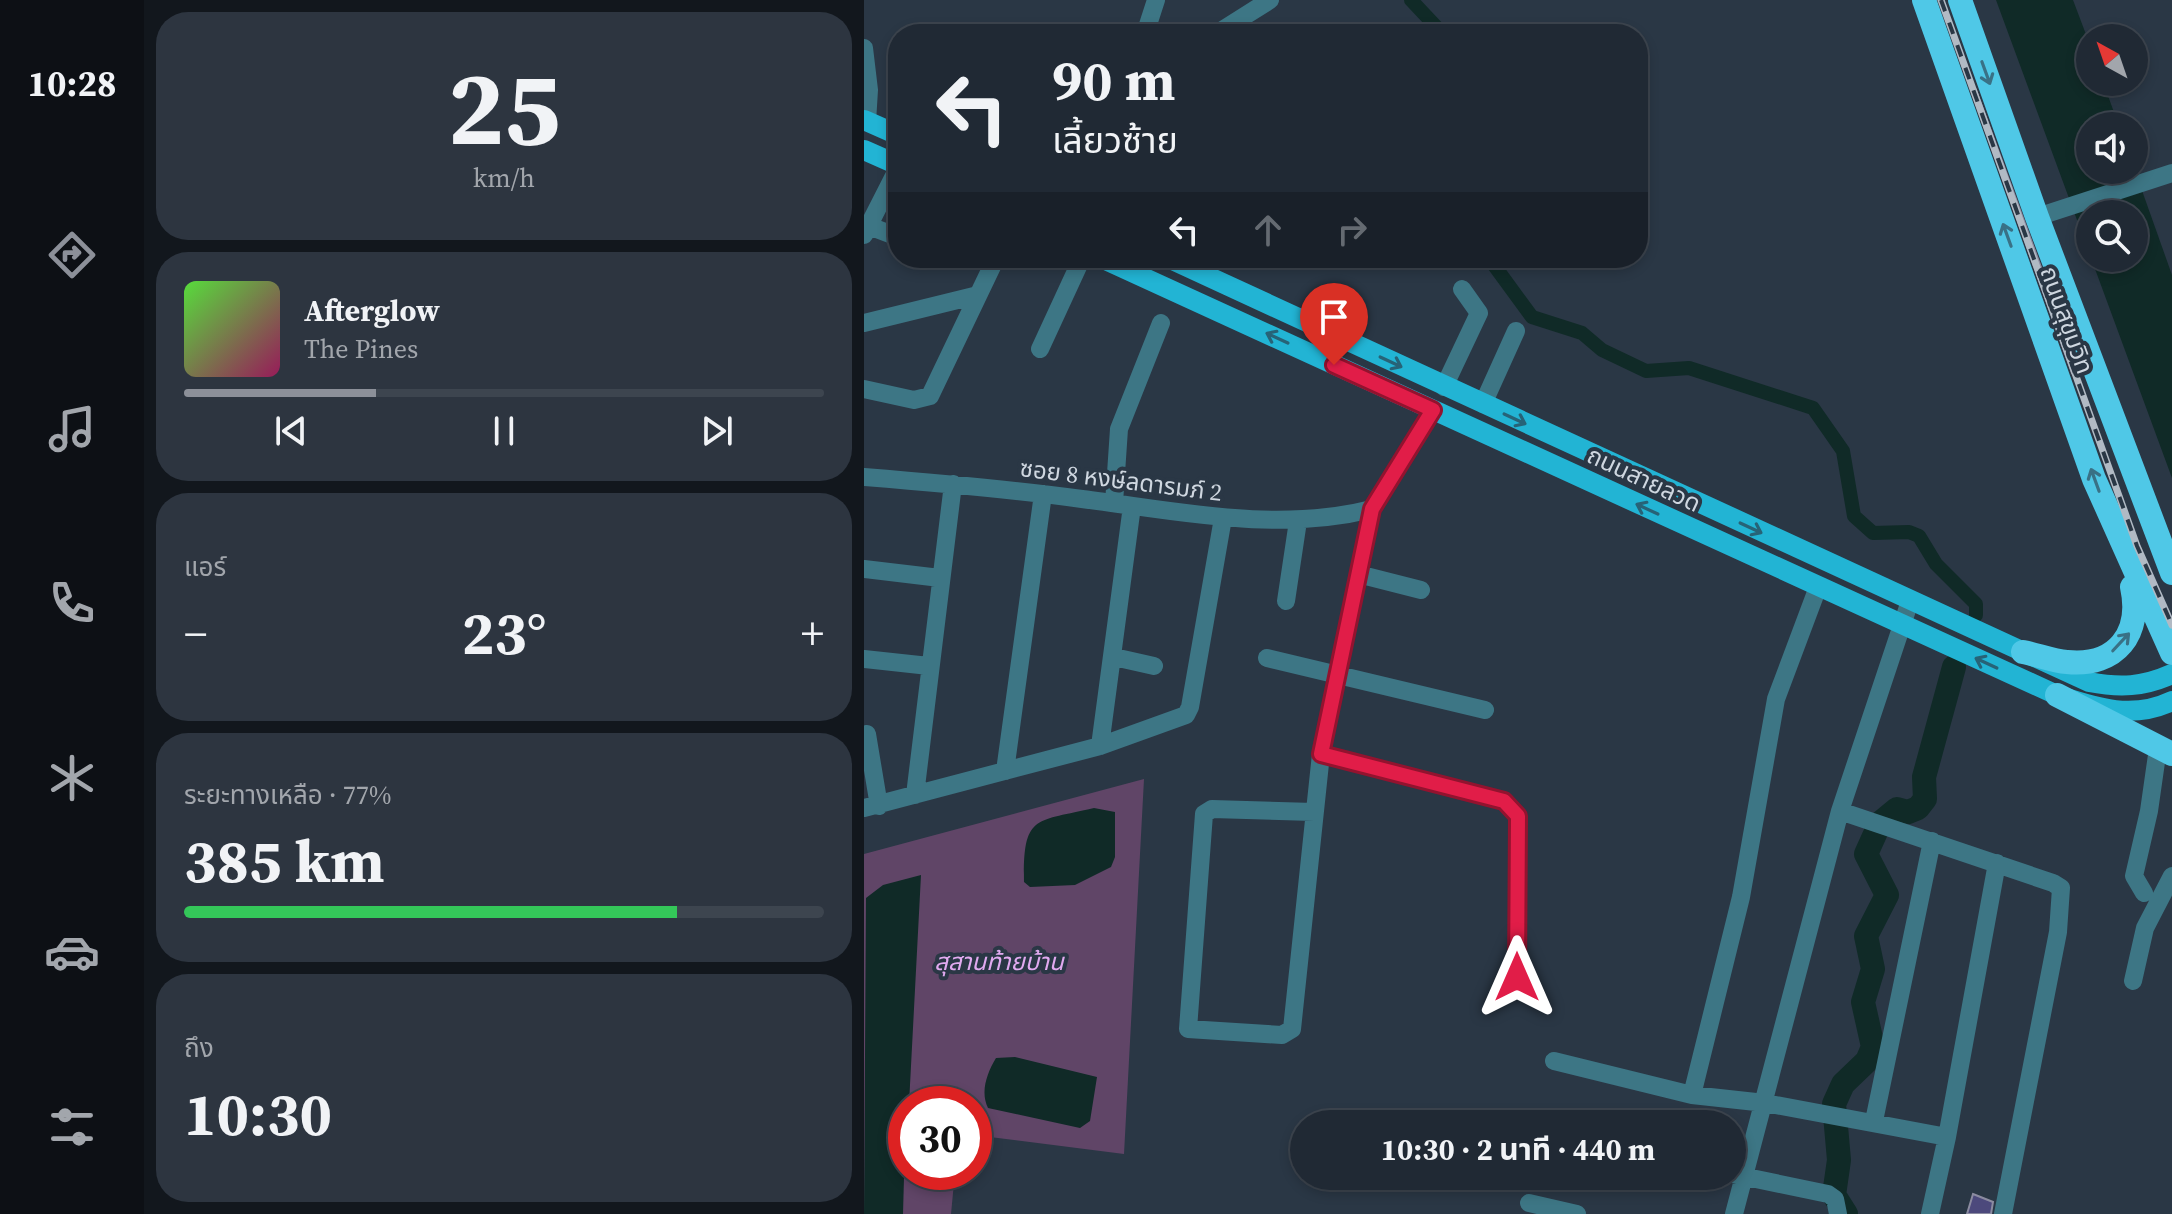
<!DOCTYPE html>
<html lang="th">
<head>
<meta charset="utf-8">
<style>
  :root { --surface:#202934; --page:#2d3540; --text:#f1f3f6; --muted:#a2a6ac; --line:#3d454f; --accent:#8c9099 }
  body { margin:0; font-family:"Source Serif 4","Noto Sans Thai",serif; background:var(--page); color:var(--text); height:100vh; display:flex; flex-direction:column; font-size:30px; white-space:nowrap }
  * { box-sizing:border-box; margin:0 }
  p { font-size:26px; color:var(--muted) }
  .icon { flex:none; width:44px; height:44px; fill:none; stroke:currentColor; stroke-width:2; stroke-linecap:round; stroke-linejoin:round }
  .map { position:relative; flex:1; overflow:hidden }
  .panel { display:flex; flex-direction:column; gap:12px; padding:12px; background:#12171d; width:720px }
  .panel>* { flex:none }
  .guide { position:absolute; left:24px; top:24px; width:760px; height:244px; border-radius:32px; box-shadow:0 4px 12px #0003,0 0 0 2px var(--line); background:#202934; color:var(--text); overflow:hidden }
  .needle { width:52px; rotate:320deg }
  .fabs { position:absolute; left:1212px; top:24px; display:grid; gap:16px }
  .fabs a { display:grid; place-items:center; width:72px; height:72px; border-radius:50%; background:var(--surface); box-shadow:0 4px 12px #0003,0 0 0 2px var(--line); font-size:40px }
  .speed { position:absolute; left:24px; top:1086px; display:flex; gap:16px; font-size:40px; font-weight:700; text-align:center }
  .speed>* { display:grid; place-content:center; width:104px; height:104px; border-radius:50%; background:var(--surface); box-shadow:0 4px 12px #0003,0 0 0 2px var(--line); line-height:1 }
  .speed .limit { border:12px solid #d22; background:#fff; color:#111 }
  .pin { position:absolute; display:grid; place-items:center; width:68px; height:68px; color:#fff; margin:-82px -34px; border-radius:50% 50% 50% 0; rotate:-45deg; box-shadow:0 0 8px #0007 }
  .pin .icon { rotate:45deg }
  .me { position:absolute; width:88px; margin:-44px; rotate:0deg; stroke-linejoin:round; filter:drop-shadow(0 0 6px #0008) }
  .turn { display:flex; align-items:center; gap:28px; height:168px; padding:0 32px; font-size:36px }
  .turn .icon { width:104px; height:104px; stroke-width:2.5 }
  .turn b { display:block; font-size:56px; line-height:68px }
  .lanes { display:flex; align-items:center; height:76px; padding:0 32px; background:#0003; justify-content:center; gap:40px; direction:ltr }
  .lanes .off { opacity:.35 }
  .big { font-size:60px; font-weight:700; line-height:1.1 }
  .panel .widget { flex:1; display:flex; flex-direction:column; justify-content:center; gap:12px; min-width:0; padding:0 28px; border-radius:32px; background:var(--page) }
  .panel .dial { align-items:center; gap:0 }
  .dial b { font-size:104px; line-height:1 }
  .song { display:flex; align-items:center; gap:24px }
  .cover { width:96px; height:96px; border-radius:12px; background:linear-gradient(135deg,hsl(110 70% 55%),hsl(330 70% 35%)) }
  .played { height:8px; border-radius:4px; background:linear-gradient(90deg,var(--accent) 30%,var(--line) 30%) }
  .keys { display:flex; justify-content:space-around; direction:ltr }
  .heat { display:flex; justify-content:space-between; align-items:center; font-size:44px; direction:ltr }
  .charge { height:12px; border-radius:6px; background:linear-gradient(90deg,#34c759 77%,var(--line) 0) }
  .trip { position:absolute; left:426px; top:1110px; width:456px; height:80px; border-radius:40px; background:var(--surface); box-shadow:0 4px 12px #0003,0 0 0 2px var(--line); font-weight:700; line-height:80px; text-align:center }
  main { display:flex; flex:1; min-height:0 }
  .dock { display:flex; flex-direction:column; width:144px; justify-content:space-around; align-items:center; background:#0d1015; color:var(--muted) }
  .dock .icon { width:56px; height:56px }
  .dock .on { color:var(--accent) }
  .dock b { font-size:36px; color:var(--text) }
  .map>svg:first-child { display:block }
</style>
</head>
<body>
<main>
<nav class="dock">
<b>10:28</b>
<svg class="icon on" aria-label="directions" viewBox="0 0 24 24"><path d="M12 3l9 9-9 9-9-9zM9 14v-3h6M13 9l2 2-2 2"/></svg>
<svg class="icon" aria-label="music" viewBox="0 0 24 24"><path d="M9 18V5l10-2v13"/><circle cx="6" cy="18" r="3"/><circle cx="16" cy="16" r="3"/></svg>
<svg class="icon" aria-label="phone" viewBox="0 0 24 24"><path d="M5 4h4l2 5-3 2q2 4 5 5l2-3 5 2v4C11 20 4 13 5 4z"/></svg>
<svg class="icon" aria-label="climate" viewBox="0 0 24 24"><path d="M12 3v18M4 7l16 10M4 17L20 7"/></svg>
<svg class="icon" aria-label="car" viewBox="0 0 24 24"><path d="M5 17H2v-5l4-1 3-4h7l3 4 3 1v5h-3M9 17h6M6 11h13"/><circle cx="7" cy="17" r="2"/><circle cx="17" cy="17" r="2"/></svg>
<svg class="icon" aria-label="filters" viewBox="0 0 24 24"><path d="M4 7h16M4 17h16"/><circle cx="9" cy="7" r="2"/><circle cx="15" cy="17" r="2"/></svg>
</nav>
<section class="panel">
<div class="widget dial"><b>25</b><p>km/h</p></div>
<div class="widget">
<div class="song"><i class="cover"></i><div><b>Afterglow</b><p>The Pines</p></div></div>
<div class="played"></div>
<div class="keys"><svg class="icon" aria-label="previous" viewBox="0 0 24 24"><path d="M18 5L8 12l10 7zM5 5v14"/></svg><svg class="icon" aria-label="pause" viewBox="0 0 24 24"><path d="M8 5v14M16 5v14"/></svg><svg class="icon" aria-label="next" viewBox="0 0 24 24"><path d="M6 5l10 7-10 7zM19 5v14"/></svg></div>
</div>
<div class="widget"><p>แอร์</p>
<div class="heat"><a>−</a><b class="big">23°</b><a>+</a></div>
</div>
<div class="widget"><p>ระยะทางเหลือ · 77%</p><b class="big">385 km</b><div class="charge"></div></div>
<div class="widget"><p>ถึง</p><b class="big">10:30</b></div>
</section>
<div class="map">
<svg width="1308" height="1214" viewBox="0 0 1308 1214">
  <rect width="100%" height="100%" fill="#2a3745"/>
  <path fill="#604567" d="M280 779 260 1154 110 1135V1104H42V1172H91L87 1214H0V854Z"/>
  <path fill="#102a27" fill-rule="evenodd" d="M1132 0H1209L1226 45V82H1239L1255 126H1226V170L1270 168 1308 275V478ZM1226 214H1270V258H1226Z
    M230 808 251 812V857L247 867 211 885 166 887 160 882C159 814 171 822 230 808Z
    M57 875 45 1104H42L39 1214H0L2 898 19 885Z
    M151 1057 233 1077 226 1121 216 1128 124 1108C116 1092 123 1073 132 1058Z"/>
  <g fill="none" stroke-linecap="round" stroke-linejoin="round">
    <path stroke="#102a27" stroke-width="14" d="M547 0 579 34
      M582 258 627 261 668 317 718 333 738 350 782 371 825 368 949 408 979 451 990 516 1009 533 1045 532 1055 536 1072 564 1112 604V615"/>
    <path stroke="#102a27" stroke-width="24" d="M982 1214 970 1195 975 1160 970 1104 979 1084 1003 1061 1009 1047 999 1002 1009 969 1002 936 1023 895 1002 854 1016 823 1033 809 1044 812 1054 808 1061 799 1060 777 1090 667"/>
  </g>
  <path fill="#4c497c" stroke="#8b8ba0" stroke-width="2" d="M1112 90 1215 371 1208 373 1108 92Z
    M1109 1194 1129 1202 1127 1214H1103Z"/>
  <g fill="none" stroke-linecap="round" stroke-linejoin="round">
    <path stroke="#3d7685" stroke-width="18" d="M281 34 292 0
      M352 34 406 0
      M0 48 5 90 3 122
      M1173 217 1308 173
      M5 226 34 237
      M0 235 34 168
      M0 323 114 295
      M176 349 218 258
      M580 387 615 313 598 289
      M0 389 50 400 66 396 132 258
      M619 404 652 331
      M0 477C73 483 146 489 218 499 314 511 412 533 508 509
      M250 503 255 429 297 323
      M0 569 76 578
      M494 574 557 590
      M422 601 434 521
      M250 657 290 666
      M403 658 621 710
      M0 659 65 666
      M3 734 15 806
      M236 746 268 506
      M457 754 640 801 654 816 653 977
      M141 771 179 494
      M51 795 89 484
      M0 808 236 746 322 715 326 707 359 518
      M976 811 1189 883 1197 888 1194 932 1139 1214
      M450 812 348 809 340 814 324 1029 418 1035 428 1029 457 754 508 509 569 410
      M1280 893 1270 876 1285 811 1294 748
      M1269 981 1281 928 1308 876
      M690 1061 828 1095 877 897 912 699 954 587
      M828 1095 901 1103 1083 1137 1066 1214
      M1010 1121 1068 841
      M1083 1137 1133 863
      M868 1174 964 1194 971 1199 974 1214
      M665 1203 713 1214
      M870 1214 976 811 1046 601"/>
    <path stroke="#22b4d4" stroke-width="20" d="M0 120 34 135
      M0 150 34 165
      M237 258 1193 695C1233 708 1268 720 1308 701
      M304 258 1225 682C1256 688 1279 687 1308 674"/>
    <path stroke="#4fc8e7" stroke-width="24" d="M1060 0 1230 479 1308 653
      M1096 0 1173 217 1308 573
      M1159 652C1174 655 1189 661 1203 662 1253 667 1278 633 1268 587
      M1193 695 1308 754"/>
    <defs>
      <path id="rail" d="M1077 0 1273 546 1308 625"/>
    </defs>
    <use href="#rail" stroke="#b1bac4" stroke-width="7"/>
    <use href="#rail" stroke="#2a3745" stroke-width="4" stroke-dasharray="12" stroke-linecap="butt"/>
  </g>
  <defs><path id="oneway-shaft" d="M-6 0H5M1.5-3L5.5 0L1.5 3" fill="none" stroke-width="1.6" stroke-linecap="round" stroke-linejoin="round" transform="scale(2)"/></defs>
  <g stroke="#397186">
    <use href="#oneway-shaft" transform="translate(1122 73) rotate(70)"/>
    <use href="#oneway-shaft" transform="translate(1143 235) rotate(-110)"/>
    <use href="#oneway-shaft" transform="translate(1231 480) rotate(-110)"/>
    <use href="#oneway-shaft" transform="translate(1257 642) rotate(-47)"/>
  </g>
  <g stroke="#276377">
    <use href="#oneway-shaft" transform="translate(413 338) rotate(-155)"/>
    <use href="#oneway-shaft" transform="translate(527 362) rotate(25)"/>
    <use href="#oneway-shaft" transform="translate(651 419) rotate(25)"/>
    <use href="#oneway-shaft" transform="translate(783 509) rotate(-155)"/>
    <use href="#oneway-shaft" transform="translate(887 528) rotate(25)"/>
    <use href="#oneway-shaft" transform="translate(1122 663) rotate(-155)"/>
  </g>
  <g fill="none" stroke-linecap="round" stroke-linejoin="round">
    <defs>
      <path id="route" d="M470 365 569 410 508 509 457 754 640 801 654 816 653 977"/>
    </defs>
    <use href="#route" stroke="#92132f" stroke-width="20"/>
    <use href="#route" stroke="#e11d48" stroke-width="14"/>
  </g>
  <g text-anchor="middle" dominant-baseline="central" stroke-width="8" stroke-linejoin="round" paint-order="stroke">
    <g font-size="24" fill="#cfd7e0" stroke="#2a3745">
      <text transform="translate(1203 320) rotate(70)">ถนนสุขุมวิท</text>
      <text transform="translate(780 479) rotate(25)">ถนนสายลวด</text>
      <text transform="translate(257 480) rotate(7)">ซอย 8 หงษ์ลดารมภ์ 2</text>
    </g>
    <g font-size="24" font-style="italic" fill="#e1aaf0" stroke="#2a3745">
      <text x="135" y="961">สุสานท้ายบ้าน</text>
    </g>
  </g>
</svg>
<div class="fabs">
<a><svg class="needle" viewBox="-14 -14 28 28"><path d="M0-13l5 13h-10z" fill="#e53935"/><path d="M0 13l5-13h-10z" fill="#a2a6ac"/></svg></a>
<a><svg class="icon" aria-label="sound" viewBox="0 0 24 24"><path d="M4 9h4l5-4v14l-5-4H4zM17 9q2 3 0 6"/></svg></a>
<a><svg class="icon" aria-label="search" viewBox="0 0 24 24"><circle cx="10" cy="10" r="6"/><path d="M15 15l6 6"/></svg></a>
</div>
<div class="speed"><div class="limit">30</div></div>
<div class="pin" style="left:470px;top:365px;background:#d93025"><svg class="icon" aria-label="arrive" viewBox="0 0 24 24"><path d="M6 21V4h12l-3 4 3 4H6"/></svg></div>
<svg class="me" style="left:653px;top:977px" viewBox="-20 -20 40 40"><path d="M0-17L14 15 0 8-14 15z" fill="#e11d48" stroke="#fff" stroke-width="4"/></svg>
<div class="trip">10:30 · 2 นาที · 440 m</div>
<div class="guide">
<div class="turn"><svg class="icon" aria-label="left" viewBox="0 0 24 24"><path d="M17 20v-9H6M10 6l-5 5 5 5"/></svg><div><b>90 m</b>เลี้ยวซ้าย</div></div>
<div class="lanes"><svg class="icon" aria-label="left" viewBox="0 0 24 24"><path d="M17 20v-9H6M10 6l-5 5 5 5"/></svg><svg class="icon off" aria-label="ahead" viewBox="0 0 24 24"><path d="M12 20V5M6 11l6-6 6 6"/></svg><svg class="icon off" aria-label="right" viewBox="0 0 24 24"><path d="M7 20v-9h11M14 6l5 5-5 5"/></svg></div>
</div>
</div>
</main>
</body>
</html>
